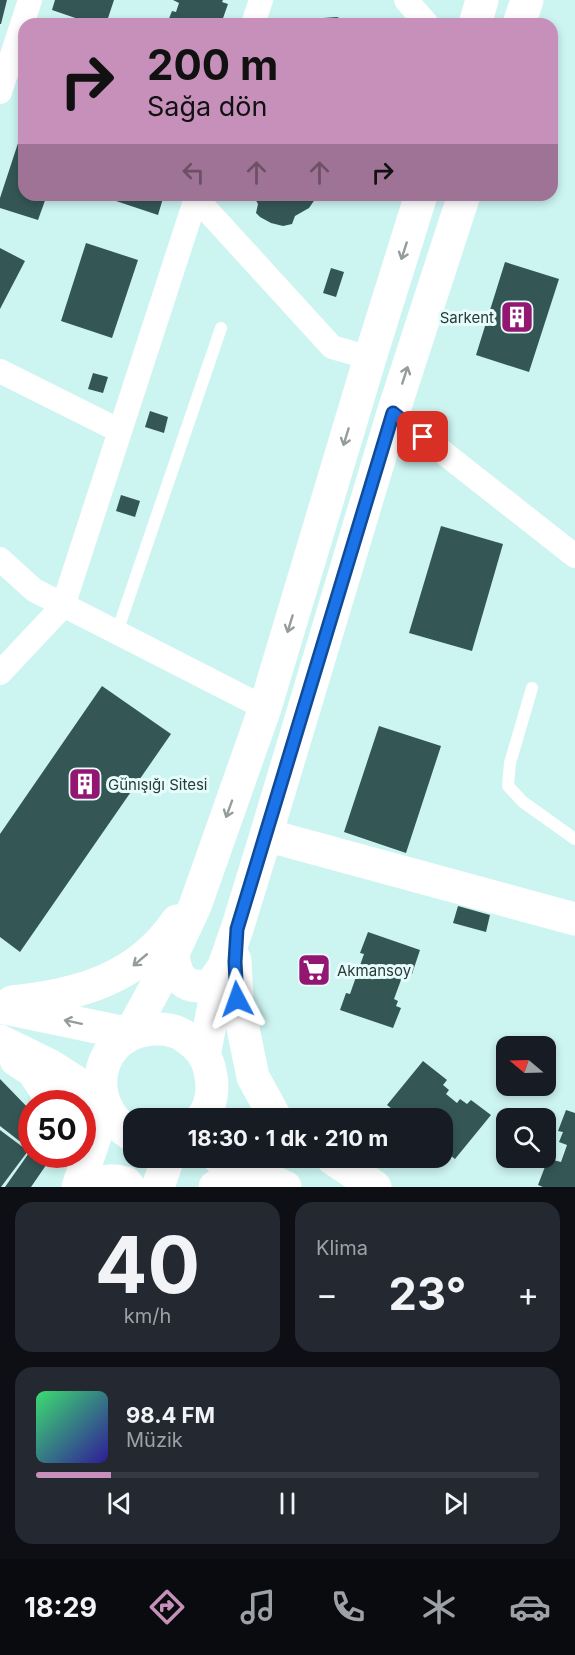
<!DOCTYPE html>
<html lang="tr">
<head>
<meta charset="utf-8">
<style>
  :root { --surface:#171b24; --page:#242831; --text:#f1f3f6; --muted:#9ea1a6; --line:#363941; --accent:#c790bb }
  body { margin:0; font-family:Inter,sans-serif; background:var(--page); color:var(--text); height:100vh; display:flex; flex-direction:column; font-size:22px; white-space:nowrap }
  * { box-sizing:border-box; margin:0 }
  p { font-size:20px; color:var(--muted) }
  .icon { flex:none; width:33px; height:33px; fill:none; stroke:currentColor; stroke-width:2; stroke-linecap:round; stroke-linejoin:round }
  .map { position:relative; height:1187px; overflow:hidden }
  .drawer { display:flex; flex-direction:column; gap:15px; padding:15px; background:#0d0f14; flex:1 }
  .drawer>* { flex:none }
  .hud { position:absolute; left:18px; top:18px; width:540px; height:183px; border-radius:18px; box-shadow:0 3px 9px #0003; background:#c790bb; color:#111; overflow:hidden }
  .needle { width:39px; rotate:289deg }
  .controls { position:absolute; left:496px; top:1036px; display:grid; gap:12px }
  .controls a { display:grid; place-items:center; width:60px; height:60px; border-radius:12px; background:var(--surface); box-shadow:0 3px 9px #0003; font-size:30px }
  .speed { position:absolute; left:18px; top:1090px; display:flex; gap:12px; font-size:30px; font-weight:700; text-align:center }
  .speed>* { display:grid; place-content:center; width:78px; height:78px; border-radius:50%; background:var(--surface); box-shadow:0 3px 9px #0003; line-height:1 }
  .speed .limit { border:9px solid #d22; background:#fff; color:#111 }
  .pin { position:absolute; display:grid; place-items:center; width:51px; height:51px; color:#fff; margin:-26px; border-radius:12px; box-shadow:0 3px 9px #0006 }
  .me { position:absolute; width:66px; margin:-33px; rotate:356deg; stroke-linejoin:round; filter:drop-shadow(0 0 4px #0008) }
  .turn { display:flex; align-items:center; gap:21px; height:126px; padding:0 30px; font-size:27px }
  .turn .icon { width:78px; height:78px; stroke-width:2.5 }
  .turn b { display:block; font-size:42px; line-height:51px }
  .lanes { display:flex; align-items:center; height:57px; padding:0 30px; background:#0003; justify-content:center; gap:30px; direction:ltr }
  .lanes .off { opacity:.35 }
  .big { font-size:45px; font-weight:700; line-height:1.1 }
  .drawer .tile { flex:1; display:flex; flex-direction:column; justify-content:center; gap:9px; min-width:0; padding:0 21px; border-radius:18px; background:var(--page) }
  .drawer .dial { align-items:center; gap:0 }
  .dial b { font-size:78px; line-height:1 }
  .song { display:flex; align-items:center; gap:18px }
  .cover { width:72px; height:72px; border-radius:9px; background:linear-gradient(135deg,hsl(140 70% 55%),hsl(250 70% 35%)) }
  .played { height:6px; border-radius:3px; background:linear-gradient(90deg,var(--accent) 15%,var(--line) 15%) }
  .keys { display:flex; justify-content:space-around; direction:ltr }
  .heat { display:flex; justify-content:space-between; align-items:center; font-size:33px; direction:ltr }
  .drawer .tiles { flex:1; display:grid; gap:15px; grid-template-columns:1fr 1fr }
  .tile:last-child { grid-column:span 2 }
  .trip { position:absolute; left:123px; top:1108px; width:330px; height:60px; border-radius:18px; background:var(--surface); box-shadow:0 3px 9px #0003; font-weight:700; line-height:60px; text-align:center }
  .dock { display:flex; height:96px; justify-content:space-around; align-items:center; background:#090b0e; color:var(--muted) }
  .dock .icon { width:42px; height:42px }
  .dock .current { color:var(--accent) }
  .dock b { font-size:27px; color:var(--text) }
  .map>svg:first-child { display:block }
</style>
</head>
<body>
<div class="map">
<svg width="575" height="1187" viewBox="0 0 575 1187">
  <rect width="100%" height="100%" fill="#ccf4f1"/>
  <path fill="#345755" d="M0 0H7L1 24H0Z
    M55 0H114L106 24H93L52 10Z
    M173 0H223L222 2 228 4 221 24H160L162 19 168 21 172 11 176 12 179 3Z
    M337 17 354 24H319L323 18Z
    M22 131 24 132V195H47L38 220 0 208V198Z
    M115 195H164L158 215 113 200Z
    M253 195H318L309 208 295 216 292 224 283 226 271 223 260 217 256 213 258 204Z
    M86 243 138 260 112 338 61 321Z
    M0 248 25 261 0 309Z
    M505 262 559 279 529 372 476 355Z
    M331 268 344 272 336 297 323 293Z
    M93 373 108 377 103 393 88 389Z
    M150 411 168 417 164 433 145 427Z
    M121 495 140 501 135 517 116 511Z
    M441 526 503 544 472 651 409 633Z
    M102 686 171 734 20 952 0 937V834Z
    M379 726 441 746 406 853 344 832Z
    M458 906 490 915 486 932 453 923Z
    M368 932 420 950 412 974 408 972 405 982 401 980 394 999 398 1001 396 1006 401 1008 393 1028 340 1010 346 993 350 994 364 954 360 953Z
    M423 1061 447 1080 443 1085 449 1090 446 1094 457 1103 460 1099 467 1104 471 1100 491 1115 455 1159 442 1149V1119H405L387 1105Z
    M0 1079 32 1112V1155H53L31 1187H5L31 1150 0 1126Z
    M566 1110 575 1113V1187H543L538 1185 546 1164 551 1165 553 1160 561 1162 567 1145 559 1142 563 1132 558 1131Z
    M0 1130 28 1151 1 1187H0Z"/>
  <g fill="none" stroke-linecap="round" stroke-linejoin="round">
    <path stroke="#fff" stroke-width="12" d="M117 632 221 328
      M532 688 510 763 508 786 523 802 575 839"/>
    <path stroke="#fff" stroke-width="24" d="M406 0 427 24
      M253 24 261 0
      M0 92 30 0
      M196 198 332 347 370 358
      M0 371 120 431
      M393 413 575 556
      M0 559 34 590 265 708
      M0 673 63 606 197 195"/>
    <path stroke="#fff" stroke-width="33" d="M475 24 482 0
      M519 24 527 0
      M266 835 575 919
      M173 954C176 979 184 990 211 985L223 968
      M235 960 237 999 253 1077 276 1119
      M12 1002C78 995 138 979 177 921
      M0 1007 130 1034 166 968 195 906 265 708 370 358 421 195
      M0 1041 49 1065 101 1098
      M204 1055 219 980 237 929 266 835 393 413 464 195
      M16 1060 33 1071 55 1104
      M134 1136C79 1105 96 1028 158 1029 169 1029 180 1032 188 1039 198 1046 206 1055 209 1067 214 1085 213 1105 201 1119
      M219 1158 285 1187
      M332 1158 375 1187
      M78 1187 105 1107
      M94 1187C102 1178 116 1181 126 1183L129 1187
      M158 1187 168 1158
      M215 1187C230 1180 250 1183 266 1187"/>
  </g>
  <defs><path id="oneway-shaft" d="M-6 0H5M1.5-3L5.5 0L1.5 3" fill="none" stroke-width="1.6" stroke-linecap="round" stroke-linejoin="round" transform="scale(1.5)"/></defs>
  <g stroke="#949c9c">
    <use href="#oneway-shaft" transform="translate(404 251) rotate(108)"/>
    <use href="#oneway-shaft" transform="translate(405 375) rotate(-72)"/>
    <use href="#oneway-shaft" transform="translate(346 437) rotate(107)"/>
    <use href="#oneway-shaft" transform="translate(290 624) rotate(107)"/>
    <use href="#oneway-shaft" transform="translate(229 809) rotate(110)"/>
    <use href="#oneway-shaft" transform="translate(140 960) rotate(140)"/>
    <use href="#oneway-shaft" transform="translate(73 1022) rotate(-168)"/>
  </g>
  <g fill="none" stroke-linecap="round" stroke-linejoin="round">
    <defs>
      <path id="route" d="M237 999 235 962 237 929 393 413 423 437"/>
    </defs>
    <use href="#route" stroke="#114b97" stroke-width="15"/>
    <use href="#route" stroke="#1a73e8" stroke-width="10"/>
  </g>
  <defs>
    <symbol id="building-square" viewBox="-11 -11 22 22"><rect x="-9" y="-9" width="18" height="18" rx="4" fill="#931772" stroke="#e6fdfc"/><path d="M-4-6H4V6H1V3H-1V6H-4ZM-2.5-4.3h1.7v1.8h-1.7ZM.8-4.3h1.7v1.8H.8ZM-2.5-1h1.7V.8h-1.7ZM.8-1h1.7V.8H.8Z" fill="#fff"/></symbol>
    <symbol id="supermarket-square" viewBox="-11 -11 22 22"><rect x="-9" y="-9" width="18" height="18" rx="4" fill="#931772" stroke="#e6fdfc"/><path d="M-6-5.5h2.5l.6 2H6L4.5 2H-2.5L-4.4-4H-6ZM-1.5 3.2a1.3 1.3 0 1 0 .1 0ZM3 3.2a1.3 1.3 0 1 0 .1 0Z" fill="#fff"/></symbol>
  </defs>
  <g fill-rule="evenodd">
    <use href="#building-square" x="498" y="298" width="38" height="38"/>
    <use href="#building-square" x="66" y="765" width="38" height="38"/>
    <use href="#supermarket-square" x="295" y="951" width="38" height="38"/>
  </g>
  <g text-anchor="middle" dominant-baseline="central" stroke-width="6" stroke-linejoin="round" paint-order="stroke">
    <g font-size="15" fill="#2a3a39" stroke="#e6fdfc" text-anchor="start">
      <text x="494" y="317" text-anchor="end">Sarkent</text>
      <text x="108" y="784">Günışığı Sitesi</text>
      <text x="337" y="970">Akmansoy</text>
    </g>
  </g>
</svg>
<div class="controls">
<a><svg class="needle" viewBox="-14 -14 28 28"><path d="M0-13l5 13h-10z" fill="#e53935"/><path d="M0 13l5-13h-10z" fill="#9ea1a6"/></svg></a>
<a><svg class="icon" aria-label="search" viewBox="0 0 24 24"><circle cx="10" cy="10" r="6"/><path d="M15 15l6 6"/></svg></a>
</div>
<div class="speed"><div class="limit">50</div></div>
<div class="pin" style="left:423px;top:437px;background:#d93025"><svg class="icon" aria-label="arrive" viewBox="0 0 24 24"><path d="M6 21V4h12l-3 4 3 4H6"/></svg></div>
<svg class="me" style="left:237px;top:999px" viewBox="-20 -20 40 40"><path d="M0-17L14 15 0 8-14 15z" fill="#1a73e8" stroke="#fff" stroke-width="4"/></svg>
<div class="trip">18:30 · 1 dk · 210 m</div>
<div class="hud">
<div class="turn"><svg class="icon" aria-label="right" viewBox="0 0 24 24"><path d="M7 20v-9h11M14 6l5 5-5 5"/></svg><div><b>200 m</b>Sağa dön</div></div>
<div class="lanes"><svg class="icon off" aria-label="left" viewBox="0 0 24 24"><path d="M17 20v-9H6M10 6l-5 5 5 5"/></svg><svg class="icon off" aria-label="ahead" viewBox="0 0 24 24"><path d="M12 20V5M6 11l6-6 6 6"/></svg><svg class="icon off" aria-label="ahead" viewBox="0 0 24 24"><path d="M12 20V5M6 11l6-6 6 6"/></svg><svg class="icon" aria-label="right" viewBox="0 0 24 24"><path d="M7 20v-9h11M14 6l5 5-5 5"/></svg></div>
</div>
</div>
<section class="drawer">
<div class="tiles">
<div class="tile dial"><b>40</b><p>km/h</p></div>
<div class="tile"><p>Klima</p>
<div class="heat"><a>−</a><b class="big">23°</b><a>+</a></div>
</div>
<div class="tile">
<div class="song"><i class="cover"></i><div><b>98.4 FM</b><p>Müzik</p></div></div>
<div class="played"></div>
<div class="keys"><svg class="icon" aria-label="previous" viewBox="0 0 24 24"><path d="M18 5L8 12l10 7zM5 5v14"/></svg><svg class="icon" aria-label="pause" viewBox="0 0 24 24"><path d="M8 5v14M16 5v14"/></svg><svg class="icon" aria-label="next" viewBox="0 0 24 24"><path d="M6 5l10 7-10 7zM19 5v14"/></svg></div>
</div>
</div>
</section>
<nav class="dock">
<b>18:29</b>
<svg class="icon current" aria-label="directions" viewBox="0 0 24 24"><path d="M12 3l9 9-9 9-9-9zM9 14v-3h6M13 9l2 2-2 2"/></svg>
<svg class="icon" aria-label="music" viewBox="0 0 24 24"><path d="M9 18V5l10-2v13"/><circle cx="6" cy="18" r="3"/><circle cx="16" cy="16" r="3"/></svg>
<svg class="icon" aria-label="phone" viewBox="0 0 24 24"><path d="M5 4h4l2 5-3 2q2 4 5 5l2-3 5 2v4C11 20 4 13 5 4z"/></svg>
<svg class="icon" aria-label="climate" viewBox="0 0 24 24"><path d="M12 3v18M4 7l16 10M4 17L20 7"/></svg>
<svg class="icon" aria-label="car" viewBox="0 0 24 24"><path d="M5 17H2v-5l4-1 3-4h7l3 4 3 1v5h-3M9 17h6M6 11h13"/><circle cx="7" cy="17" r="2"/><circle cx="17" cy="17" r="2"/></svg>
</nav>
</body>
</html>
